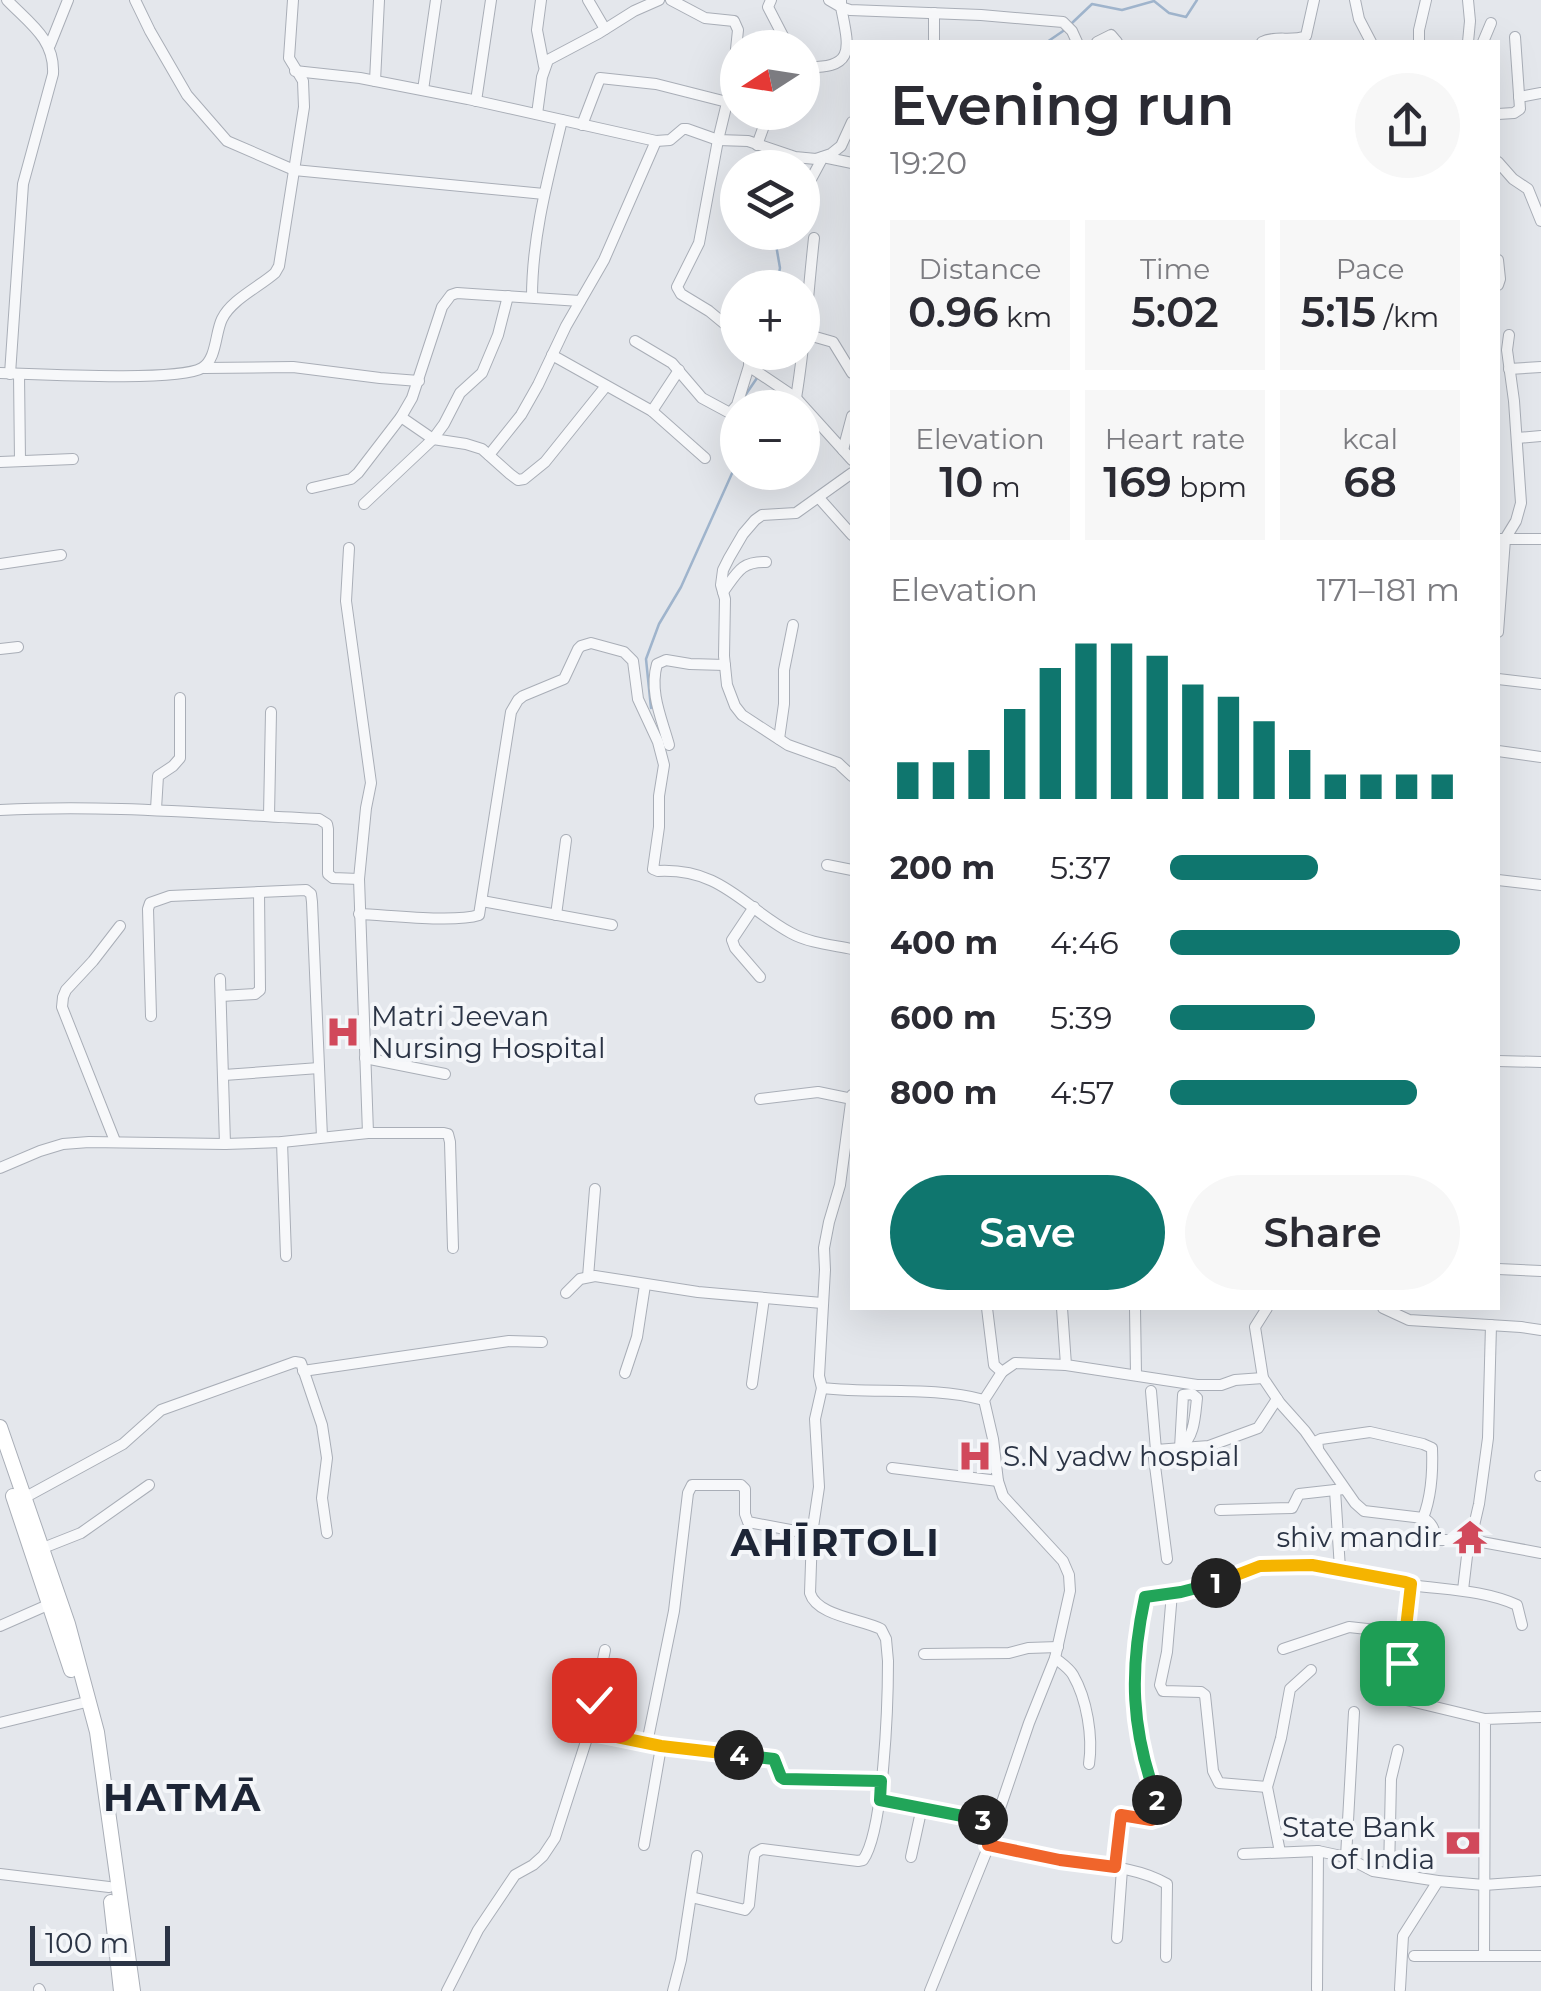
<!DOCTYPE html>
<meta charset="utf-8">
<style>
body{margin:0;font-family:Montserrat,sans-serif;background:#f7f7f7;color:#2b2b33;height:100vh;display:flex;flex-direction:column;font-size:38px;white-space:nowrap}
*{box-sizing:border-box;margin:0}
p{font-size:32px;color:#7c7c81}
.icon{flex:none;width:55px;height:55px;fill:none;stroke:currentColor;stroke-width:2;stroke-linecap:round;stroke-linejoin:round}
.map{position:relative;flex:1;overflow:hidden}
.sheet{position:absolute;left:850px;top:40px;width:650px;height:1270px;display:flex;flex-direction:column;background:#fff;border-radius:0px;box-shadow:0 10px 40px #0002}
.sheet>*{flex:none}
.needle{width:65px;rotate:258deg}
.buttons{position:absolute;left:720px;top:30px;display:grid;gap:20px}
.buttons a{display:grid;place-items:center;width:100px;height:100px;border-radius:50%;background:#fff;box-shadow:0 10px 40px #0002;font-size:50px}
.scale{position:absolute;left:30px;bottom:25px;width:140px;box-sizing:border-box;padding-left:10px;border:5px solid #2b3445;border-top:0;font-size:28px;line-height:35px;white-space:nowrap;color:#2b3445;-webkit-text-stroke:8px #f4f6f9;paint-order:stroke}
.pin{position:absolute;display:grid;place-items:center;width:85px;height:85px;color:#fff;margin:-42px;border-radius:20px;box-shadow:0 5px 15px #0006}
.km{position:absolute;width:50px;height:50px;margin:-25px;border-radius:50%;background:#222;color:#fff;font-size:28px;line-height:50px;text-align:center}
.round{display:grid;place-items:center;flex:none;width:105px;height:105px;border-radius:52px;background:#f7f7f7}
.overview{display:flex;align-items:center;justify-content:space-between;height:170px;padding:0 40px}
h1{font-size:55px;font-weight:600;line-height:75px}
.figures{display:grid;grid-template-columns:repeat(3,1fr);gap:15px;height:170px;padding:10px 40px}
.figures div{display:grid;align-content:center;border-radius:0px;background:#f7f7f7;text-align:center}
.figures b{font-size:42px;font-weight:600}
.figures small{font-size:28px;font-weight:400}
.figures p{font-size:28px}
.chart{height:280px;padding:20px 40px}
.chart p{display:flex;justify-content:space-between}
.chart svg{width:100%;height:180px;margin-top:10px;stroke:#0f766e;stroke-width:6}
.cta{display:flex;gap:20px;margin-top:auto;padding:20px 40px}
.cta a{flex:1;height:115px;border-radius:60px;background:#0f766e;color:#fff;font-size:40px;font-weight:600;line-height:115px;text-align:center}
.cta a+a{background:#f7f7f7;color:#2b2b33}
ul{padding:0 40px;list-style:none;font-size:32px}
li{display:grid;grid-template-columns:160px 120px 1fr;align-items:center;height:75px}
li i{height:25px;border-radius:12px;background:#0f766e}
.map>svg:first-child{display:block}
.built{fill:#d2d6de}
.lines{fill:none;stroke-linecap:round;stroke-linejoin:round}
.stream{stroke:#9fb4cc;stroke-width:2.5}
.minor-casing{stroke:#a9aeb7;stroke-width:12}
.secondary-casing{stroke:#a9aeb7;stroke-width:16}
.minor{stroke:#f7f8fa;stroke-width:10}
.secondary{stroke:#fff;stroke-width:14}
.split-1-casing{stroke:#fff;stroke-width:20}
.split-2-casing{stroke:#fff;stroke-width:20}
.split-3-casing{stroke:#fff;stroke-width:20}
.split-4-casing{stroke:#fff;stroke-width:20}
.split-5-casing{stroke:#fff;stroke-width:20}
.split-1{stroke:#f5b400;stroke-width:12}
.split-2{stroke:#22a559;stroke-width:12}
.split-3{stroke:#f0652b;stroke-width:12}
.split-4{stroke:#22a559;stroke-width:12}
.split-5{stroke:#f5b400;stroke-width:12}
.labels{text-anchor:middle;stroke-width:8;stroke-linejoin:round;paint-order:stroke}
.poi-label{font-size:28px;fill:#2b3445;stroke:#f4f6f9;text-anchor:start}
.district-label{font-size:38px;font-weight:bold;letter-spacing:2.5px;fill:#1d2536;stroke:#f4f6f9}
</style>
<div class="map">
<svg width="1541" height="1991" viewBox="0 0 1541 1991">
<rect width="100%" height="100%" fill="#e4e7ec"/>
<!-- built -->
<path class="built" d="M962,1447l27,5v15l-28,-7z"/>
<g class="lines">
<!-- stream -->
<g class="stream">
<path d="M1072,23l20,-19 30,6 32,-9 15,12 17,4 11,-17"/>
<path d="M1047,42l19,-13"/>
<path d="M776,288l4,-20 -5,-29 2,-7"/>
<path d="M761,371l3,-19"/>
<path d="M745,408l-1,-11 13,-19"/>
<path d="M651,708l-5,-49 13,-35 22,-37 57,-127"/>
</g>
<!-- minor casing -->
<g class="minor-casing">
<g id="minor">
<path d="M7,0c22,23 48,39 46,74l-30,110 -13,190"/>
<path d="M135,0l15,31 37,64 40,46 67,29 250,24"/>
<path d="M541,0l-4,30 7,36"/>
<path d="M588,0l17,29"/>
<path d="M671,0l34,18 29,3 4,9 -5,48 -15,62 -19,103 -22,44 4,7 28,17 29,24"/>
<path d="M771,0l-3,7 15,29 1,12"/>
<path d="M841,0v7l9,3 131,5 82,7 9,9 5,11"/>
<path d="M1355,0l4,19 12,23"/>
<path d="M934,42v-29"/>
<path d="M1097,42l14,-7 6,7"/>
<path d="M1262,42c14,-7 30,0 44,-6l8,-36"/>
<path d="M1419,42v-12l7,-30"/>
<path d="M1468,42l2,-21 -2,-21"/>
<path d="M1483,42l8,-19"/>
<path d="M50,45l18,-45"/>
<path d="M802,67c55,3 47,-19 39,-60l-12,-7"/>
<path d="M295,71l65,7 108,21 188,42 14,-1 13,-11h4l31,11 30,1 47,16 21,2 15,-5 10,-8 11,-24"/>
<path d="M375,81l4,-81"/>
<path d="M423,90l13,-90"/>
<path d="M1519,97l22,-4"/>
<path d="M476,101l15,-101"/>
<path d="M537,114l5,-37 6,-17 51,-27 35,-22 25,-11"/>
<path d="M1498,114l16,-1 6,-4 -5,-72"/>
<path d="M582,125l18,-47 56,6 71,18"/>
<path d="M757,145l12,-33"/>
<path d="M1498,162l15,17 15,10 13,32"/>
<path d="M802,196l21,-39 29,6"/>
<path d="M1498,260l2,19 -2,6"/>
<path d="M532,297c0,-60 16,-119 30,-177"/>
<path d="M805,334l28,8 19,31"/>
<path d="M635,341l37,22 30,35 26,14h3l6,-7 12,-39"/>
<path d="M752,352l-3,11 1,4 46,31 56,62"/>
<path d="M552,355l100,56 53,47"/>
<path d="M204,368l89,-1 87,11 39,3"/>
<path d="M1509,369l32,-2"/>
<path d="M0,373c36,1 178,9 202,-5 15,-9 13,-35 20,-49 9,-19 37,-32 53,-46l4,-7 25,-159 -1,-26 -14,-23 4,-58"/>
<path d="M19,374l1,87"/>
<path d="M796,398c9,-53 12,-106 18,-160"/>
<path d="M652,411l27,-41"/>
<path d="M401,417l32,22 33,5 16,5 28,25 8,6 6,-1 21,-17 61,-76"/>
<path d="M1517,438l24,-2"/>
<path d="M843,450l9,-34"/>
<path d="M489,455l32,-40 17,-30 28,-59 38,-66 52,-119"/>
<path d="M0,462l73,-3"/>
<path d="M852,473l-56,40 -34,2 -7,5 -12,14 -14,24 -6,12 -2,15 4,14 -1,57 3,29 8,21 7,9 46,30 50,18 14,13"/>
<path d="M312,488l39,-9 7,-6 43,-56 11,-19 30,-91 9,-12 6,-2 123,8"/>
<path d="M819,498l33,37"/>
<path d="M364,504l69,-65 11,-15 16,-31 22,-20 16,-38 10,-39"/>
<path d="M1498,539h43"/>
<path d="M349,548l-3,53 25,182 -5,25 -7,71 9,254"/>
<path d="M0,564l61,-9"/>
<path d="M723,592c14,-19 18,-31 43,-30"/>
<path d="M1498,632l7,-93 11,-18 5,-18 -7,-102 -7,-51 2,-15"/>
<path d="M0,649l18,-2"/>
<path d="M1498,679l43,5"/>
<path d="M779,739l5,-35v-34l9,-45"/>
<path d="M669,745c-7,-26 -20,-53 -12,-81l9,-4 24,4 35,1"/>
<path d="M1498,751l43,6"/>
<path d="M156,809l2,-33 15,-10 7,-8v-60"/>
<path d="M0,810c107,-6 212,4 319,9l8,5 1,5v45l5,4 26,1"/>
<path d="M269,816l2,-104"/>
<path d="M827,865l25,5"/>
<path d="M1498,880l43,5"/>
<path d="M482,901l130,24"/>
<path d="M754,907l-22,33 3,8 25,29"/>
<path d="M359,914c29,1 95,9 120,1l32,-203 7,-12 5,-4 41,-17 14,-30 3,-3 10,-3 33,9 9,9 5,38 20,43 6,23 -5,31v31l-6,42 5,2c63,-3 84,35 133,62 18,10 42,12 61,16"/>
<path d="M556,915l10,-75"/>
<path d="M220,979l5,165"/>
<path d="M221,996l34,-2 5,-4 -1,-98"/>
<path d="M151,1016l-3,-107 2,-6 20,-7 136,-6 5,4 1,8 10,235"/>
<path d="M365,1058l80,16"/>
<path d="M1498,1061l43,1"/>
<path d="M224,1075l95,-7"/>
<path d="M852,1095l-12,90 -11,37 -5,26 1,22 -6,106 3,12c53,6 110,-2 162,12"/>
<path d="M760,1099l58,-7 34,7"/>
<path d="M115,1141l-53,-134 1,-10 3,-7 27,-29 27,-35"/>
<path d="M282,1142l4,114"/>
<path d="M0,1168l40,-17 23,-7 26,-2 136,2 57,-2 86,-9h76l4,1 2,8 3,106"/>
<path d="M1498,1269l43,2"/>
<path d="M588,1277l7,-88"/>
<path d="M566,1293l14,-14 15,-3 103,16 124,11"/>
<path d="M987,1308l7,57 8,7 13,-9 51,2"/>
<path d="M1062,1308l4,57 131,20h24l14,-5 28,-2"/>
<path d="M1135,1308l1,67"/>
<path d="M1267,1308l-12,19 8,51 17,25 25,28 50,72 9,8 59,7c10,5 11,12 14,22h34l70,13"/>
<path d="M1383,1308l26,12 112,7 20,3"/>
<path d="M303,1371l206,-30 33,1"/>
<path d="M625,1373l12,-36 8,-52"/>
<path d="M752,1384l12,-86"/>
<path d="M1151,1391l5,59 53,-4 49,-18 19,-29"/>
<path d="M1192,1394l5,4c-2,17 -2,39 -17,50l3,-53z"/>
<path d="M1318,1448l-1,-7 4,-2 49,-7 53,12 9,4c1,24 0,47 -9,70"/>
<path d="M1156,1450l-2,8 13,101"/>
<path d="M892,1468l106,13"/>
<path d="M1540,1476h1"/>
<path d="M1335,1490l5,79"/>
<path d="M24,1498l99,-54 38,-34 134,-48 6,1 21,62 5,33 -5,40 5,35"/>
<path d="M1220,1510l72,-2 7,-14 45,-5"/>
<path d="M38,1550l43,-17 68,-48"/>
<path d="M1463,1590l4,-34 12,-52 9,-66 3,-113"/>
<path d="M1172,1593l-5,59 -7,33 3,6 38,1 4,3 8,76 6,12 48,4"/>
<path d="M0,1626l50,-22"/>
<path d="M1283,1649l66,-22 18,2 39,-1"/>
<path d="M924,1654l85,-1 19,-5 30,-1"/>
<path d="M1055,1658c6,5 14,10 18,17 14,24 20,62 16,89"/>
<path d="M1485,1719l-83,-20 -4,-6 13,-108c36,5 73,5 106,20l5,20"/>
<path d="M0,1723l82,-20"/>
<path d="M589,1732l-16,-5 -2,-4 6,-25 4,-1 12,3 2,-2 10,-48"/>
<path d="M647,1743l27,-132 14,-118 4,-8h49l4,4v25l3,8 64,12"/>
<path d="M880,1799l118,24"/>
<path d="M644,1845l17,-98"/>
<path d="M988,1845c23,5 47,11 70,15 36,6 77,5 109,24l-1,73"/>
<path d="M1280,1852l-13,-65 14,-49 9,-49 21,-19"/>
<path d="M1243,1854l75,-3 28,6 27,14 65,10 46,4 57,-4"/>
<path d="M911,1857l11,-50"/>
<path d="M1346,1857l8,-145"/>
<path d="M1115,1867l6,-52 30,5 12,-4c-15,-40 -31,-90 -30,-132 0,-30 6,-59 12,-87l57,-10 58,-21 52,-1 90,16 9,4"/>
<path d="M1389,1873l2,-94 7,-29"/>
<path d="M0,1874l109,13"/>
<path d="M691,1897l54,13 4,-5 5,-48 1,-4 7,-4 96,12 5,-1c21,-29 25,-158 25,-199l-2,-22 -5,-10c-20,-10 -64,-13 -71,-36l2,-59 7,-47 -4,-68 7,-31"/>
<path d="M1117,1938l5,-69"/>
<path d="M1414,1956h127"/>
<path d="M1484,1956l1,-237 56,-2"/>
<path d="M39,1989l1,2"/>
<path d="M1317,1989l1,-138"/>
<path d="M1400,1989l3,-53 35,-55"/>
<path d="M447,1991l31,-61 37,-55 18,-10 10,-9 12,-18 34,-106 6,-1 66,16 114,12 6,18 4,2 96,2"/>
<path d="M673,1991l8,-31 16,-104"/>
<path d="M930,1991l68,-168 -2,-3 33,-97 26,-65 15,-67 -1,-16 -6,-14 -60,-65 -5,-15 -5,-42 -9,-39 18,-28"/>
</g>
</g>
<!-- secondary casing -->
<g class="secondary-casing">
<g id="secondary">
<path d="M0,1427l68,197 29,108 36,259"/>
<path d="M13,1496l58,174"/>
<path d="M111,1902l10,89"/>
</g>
</g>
<!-- minor -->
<use href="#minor" class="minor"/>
<!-- secondary -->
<use href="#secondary" class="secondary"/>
</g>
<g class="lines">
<!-- split-1 casing -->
<g class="split-1-casing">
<path id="split-1" d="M1216,1583l44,-17 52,-1 93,17 6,2 -9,79"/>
</g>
<!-- split-2 casing -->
<g class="split-2-casing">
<path id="split-2" d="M1157,1800c-26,-71 -28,-129 -12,-203l36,-5 35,-9"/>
</g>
<!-- split-3 casing -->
<g class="split-3-casing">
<path id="split-3" d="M983,1820l15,2 -10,23 72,15 55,7 6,-52 30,5 12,-4 -6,-16"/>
</g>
<!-- split-4 casing -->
<g class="split-4-casing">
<path id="split-4" d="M739,1755l35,4 7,18 3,2 97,2 -1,19 103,20"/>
</g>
<!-- split-5 casing -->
<g class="split-5-casing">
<path id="split-5" d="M594,1700l-13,-4 -4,2 -7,25 3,5 88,18 78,9"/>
</g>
<!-- split-1 -->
<use href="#split-1" class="split-1"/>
<!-- split-2 -->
<use href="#split-2" class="split-2"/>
<!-- split-3 -->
<use href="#split-3" class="split-3"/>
<!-- split-4 -->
<use href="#split-4" class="split-4"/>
<!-- split-5 -->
<use href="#split-5" class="split-5"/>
</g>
<!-- icons -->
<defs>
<g id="hospital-bare" transform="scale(2.7)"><path d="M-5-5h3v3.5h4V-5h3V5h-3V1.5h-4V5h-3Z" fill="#d1495b" stroke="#f4f6f9" stroke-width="2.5" paint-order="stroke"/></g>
<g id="temple-bare" transform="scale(2.7)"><path d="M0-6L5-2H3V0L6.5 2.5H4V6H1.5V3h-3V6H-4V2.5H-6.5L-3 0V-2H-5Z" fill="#d1495b" stroke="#f4f6f9" stroke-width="2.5" paint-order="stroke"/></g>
<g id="bank-bare" transform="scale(2.7)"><path d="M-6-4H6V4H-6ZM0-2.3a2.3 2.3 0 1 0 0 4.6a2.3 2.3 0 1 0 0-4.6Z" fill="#d1495b" stroke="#f4f6f9" stroke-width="2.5" paint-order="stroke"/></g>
</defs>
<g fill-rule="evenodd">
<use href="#hospital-bare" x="343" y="1032"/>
<use href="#hospital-bare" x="975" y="1456"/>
<use href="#temple-bare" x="1470" y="1537"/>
<use href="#bank-bare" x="1463" y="1843"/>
</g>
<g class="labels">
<!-- poi labels -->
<g class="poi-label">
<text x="371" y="1026">Matri Jeevan<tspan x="371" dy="32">Nursing Hospital</tspan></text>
<text x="1003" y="1466">S.N yadw hospial</text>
<text x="1442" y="1547" text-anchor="end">shiv mandir</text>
<text x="1435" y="1837" text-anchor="end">State Bank<tspan x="1435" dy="32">of India</tspan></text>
</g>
<!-- district labels -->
<g class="district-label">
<text x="836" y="1556">AHĪRTOLI</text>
<text x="183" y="1811">HATMĀ</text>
</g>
</g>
</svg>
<div class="buttons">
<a><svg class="needle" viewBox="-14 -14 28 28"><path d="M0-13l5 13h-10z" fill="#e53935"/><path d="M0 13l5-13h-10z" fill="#7c7c81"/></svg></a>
<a><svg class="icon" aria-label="layers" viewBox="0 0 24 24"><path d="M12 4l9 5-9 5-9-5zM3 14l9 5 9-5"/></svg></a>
<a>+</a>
<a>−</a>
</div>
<div class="scale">100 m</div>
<div class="pin" style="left:1402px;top:1663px;background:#1e9e55"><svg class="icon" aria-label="arrive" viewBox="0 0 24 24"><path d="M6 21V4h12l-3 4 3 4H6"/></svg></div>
<div class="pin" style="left:594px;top:1700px;background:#d93025"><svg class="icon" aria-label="check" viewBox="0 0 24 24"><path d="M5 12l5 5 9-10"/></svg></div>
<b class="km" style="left:1216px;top:1583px">1</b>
<b class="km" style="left:1157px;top:1800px">2</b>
<b class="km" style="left:983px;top:1820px">3</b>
<b class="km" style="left:739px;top:1755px">4</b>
<section class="sheet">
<div class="overview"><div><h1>Evening run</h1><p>19:20</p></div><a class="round"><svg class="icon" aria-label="share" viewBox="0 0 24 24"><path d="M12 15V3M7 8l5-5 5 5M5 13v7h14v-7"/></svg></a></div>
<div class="figures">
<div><p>Distance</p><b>0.96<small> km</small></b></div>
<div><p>Time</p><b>5:02</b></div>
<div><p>Pace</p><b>5:15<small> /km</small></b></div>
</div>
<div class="figures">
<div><p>Elevation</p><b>10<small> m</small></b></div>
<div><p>Heart rate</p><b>169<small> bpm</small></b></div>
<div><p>kcal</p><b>68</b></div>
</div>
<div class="chart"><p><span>Elevation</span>171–181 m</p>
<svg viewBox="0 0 160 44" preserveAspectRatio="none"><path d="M5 44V35M15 44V35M25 44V32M35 44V22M45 44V12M55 44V6M65 44V6M75 44V9M85 44V16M95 44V19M105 44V25M115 44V32M125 44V38M135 44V38M145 44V38M155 44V38"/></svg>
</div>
<ul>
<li><b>200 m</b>5:37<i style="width:51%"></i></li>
<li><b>400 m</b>4:46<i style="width:100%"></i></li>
<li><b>600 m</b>5:39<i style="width:50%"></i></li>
<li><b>800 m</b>4:57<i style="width:85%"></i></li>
</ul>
<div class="cta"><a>Save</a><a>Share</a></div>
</section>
</div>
